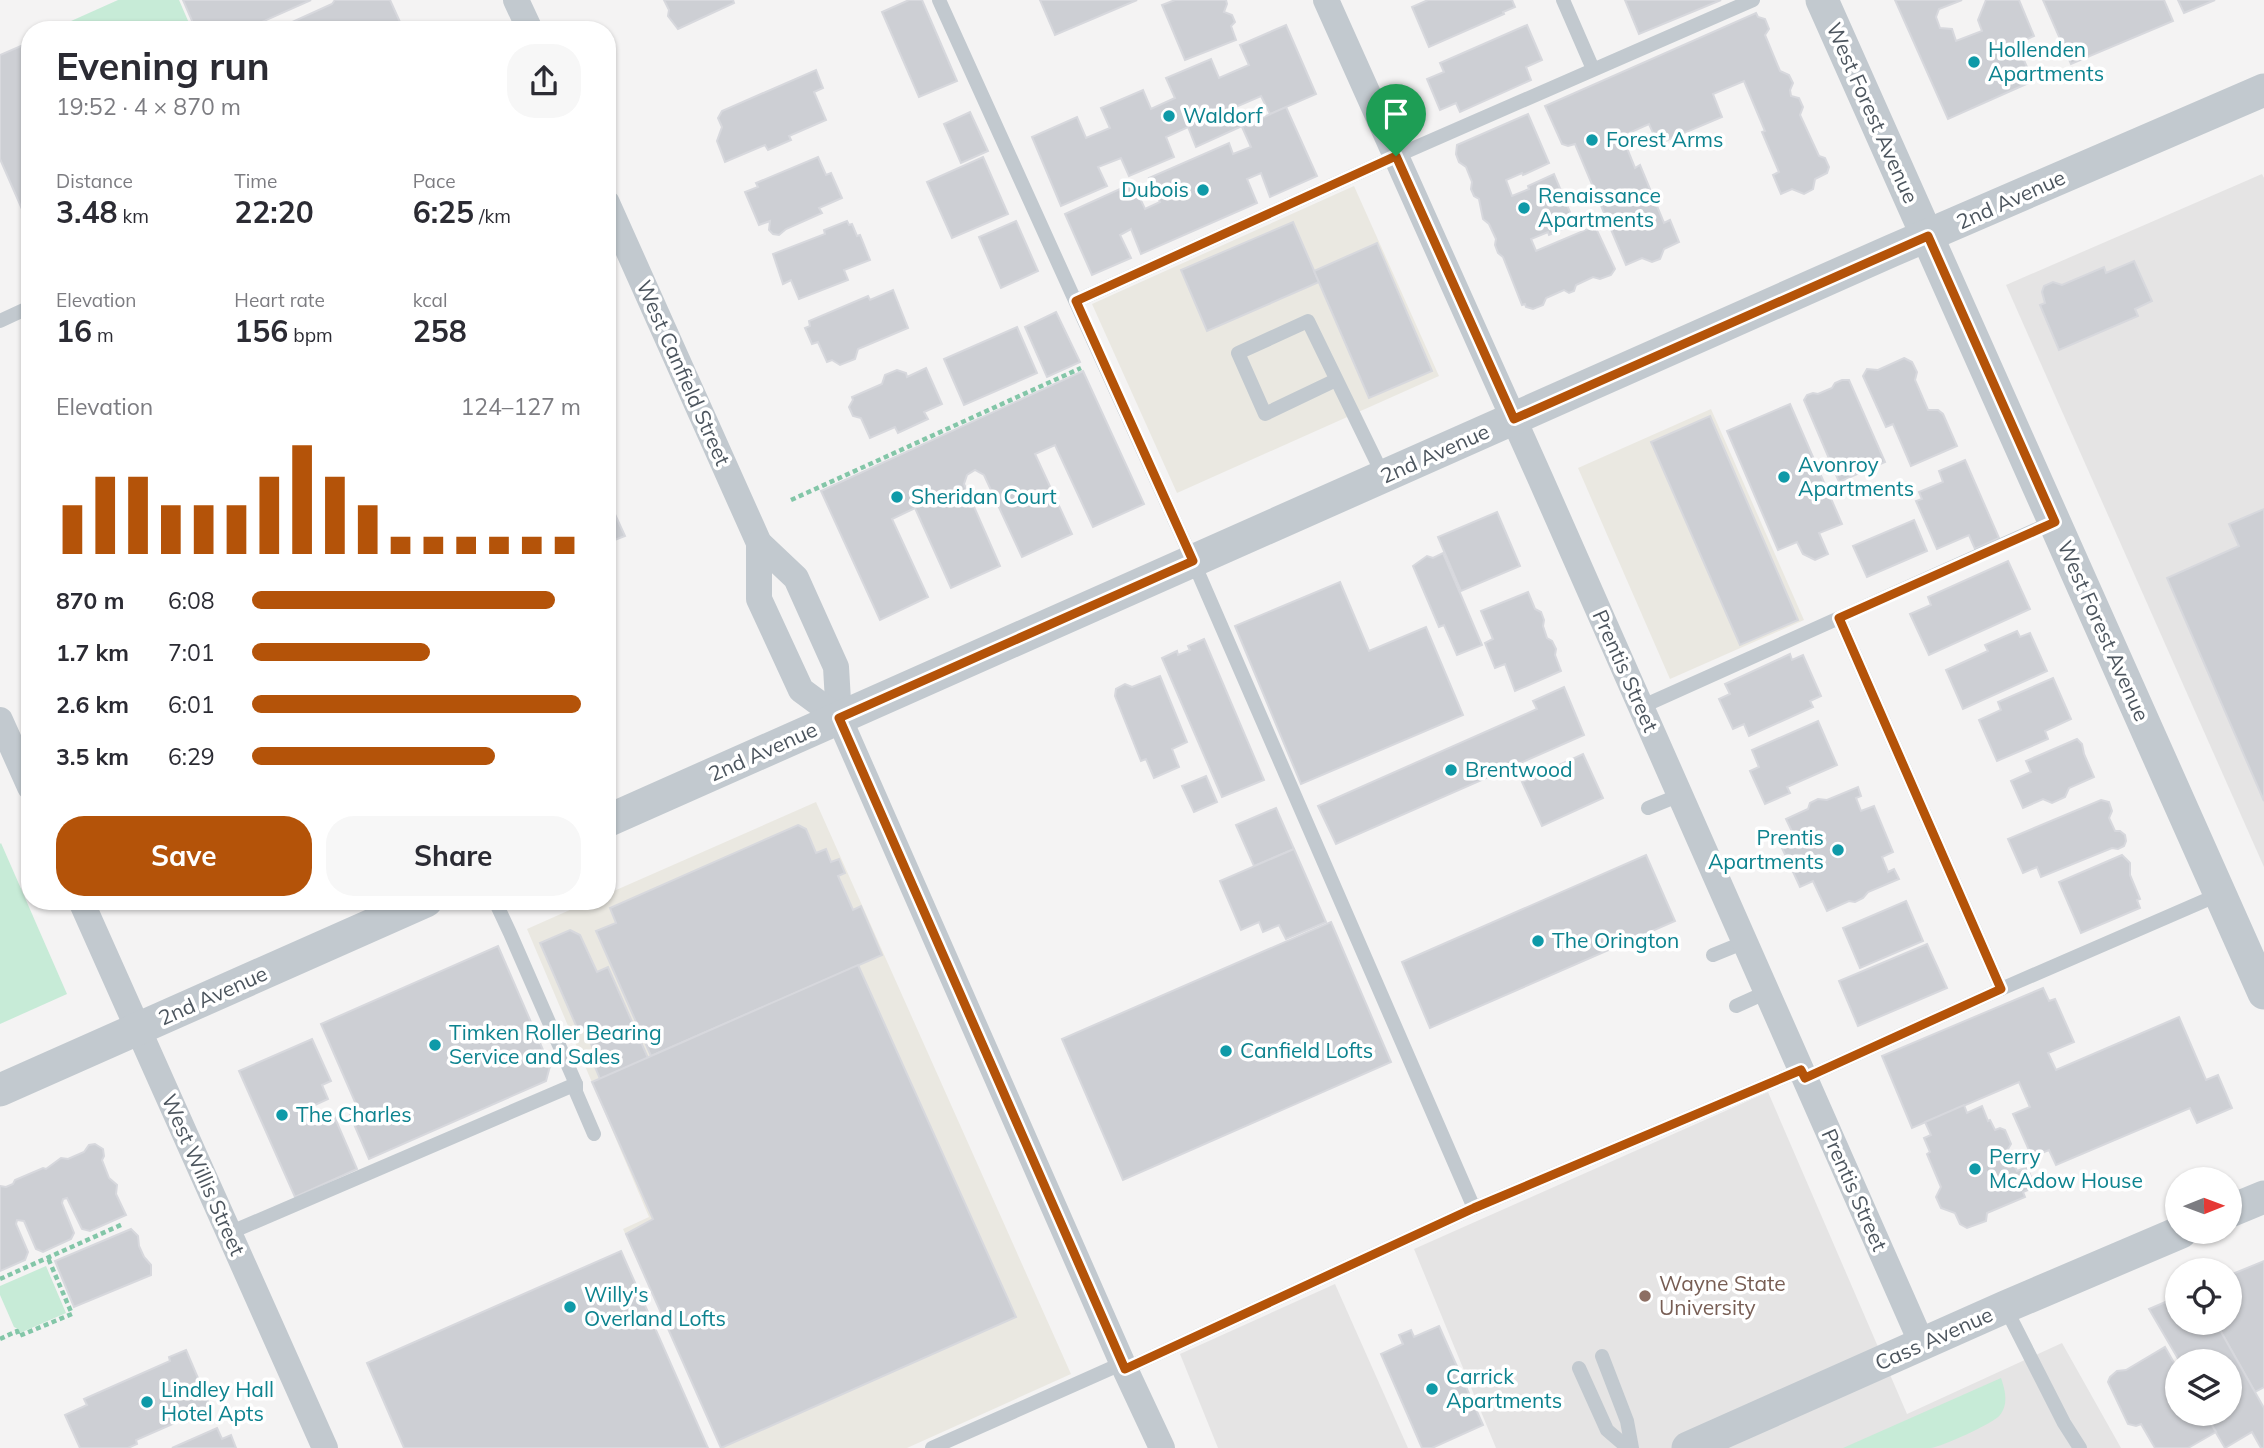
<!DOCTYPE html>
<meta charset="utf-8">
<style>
body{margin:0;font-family:Mulish,sans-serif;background:#f7f7f7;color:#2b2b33;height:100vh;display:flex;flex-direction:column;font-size:26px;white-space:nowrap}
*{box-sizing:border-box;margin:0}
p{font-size:23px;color:#7c7c81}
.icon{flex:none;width:38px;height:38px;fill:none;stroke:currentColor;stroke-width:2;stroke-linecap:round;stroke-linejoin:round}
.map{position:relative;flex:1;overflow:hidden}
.panel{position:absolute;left:21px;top:21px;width:595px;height:889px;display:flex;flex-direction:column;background:#fff;border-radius:28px;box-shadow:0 2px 5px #0004}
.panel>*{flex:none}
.needle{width:46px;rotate:89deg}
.buttons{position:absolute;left:2165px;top:1167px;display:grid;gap:14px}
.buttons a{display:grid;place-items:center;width:77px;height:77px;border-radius:50%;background:#fff;box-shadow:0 2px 5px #0004;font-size:35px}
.pin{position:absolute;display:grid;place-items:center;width:60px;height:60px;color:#fff;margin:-72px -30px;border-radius:50% 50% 50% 0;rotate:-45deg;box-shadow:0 0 7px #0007}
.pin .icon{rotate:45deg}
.round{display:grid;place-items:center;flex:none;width:74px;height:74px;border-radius:28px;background:#f7f7f7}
.head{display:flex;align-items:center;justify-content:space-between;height:119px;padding:0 35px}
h1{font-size:38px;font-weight:700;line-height:52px}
.stats{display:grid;grid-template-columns:repeat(3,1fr);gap:10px;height:119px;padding:7px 35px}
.stats div{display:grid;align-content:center}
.stats b{font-size:30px;font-weight:700}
.stats small{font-size:19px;font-weight:400}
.stats p{font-size:19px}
.chart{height:196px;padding:14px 35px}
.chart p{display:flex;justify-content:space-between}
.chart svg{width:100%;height:126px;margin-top:7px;stroke:#b45309;stroke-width:6}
.cta{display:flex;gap:14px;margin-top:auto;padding:14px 35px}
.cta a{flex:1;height:80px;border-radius:28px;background:#b45309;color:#fff;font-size:28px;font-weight:700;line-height:80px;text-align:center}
.cta a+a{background:#f7f7f7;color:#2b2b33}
ul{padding:0 35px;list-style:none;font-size:23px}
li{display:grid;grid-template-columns:112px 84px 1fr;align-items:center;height:52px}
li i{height:18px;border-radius:9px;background:#b45309}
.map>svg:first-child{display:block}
.commercial{fill:#eae8e1}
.education{fill:#e5e4e4}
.green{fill:#c7ebd7}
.building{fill:#cdcfd4;stroke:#d7d8dd;stroke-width:2}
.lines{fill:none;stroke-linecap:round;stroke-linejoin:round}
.path{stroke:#83c6a8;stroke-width:4.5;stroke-dasharray:5 3.5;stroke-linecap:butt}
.service{stroke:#c2c9cf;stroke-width:14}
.minor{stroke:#c2c9cf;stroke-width:26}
.tertiary{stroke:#c2c9cf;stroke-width:33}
.route-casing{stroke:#fff;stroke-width:14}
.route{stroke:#b45309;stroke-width:9}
.culture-dot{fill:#0f9aa8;stroke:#fff;stroke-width:2.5}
.education-dot{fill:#8d6e63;stroke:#fff;stroke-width:2.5}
.labels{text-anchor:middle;stroke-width:7;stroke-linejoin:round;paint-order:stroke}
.culture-label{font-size:21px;fill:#0d838f;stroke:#fff;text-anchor:start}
.street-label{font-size:21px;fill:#4c555e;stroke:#fff}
.education-label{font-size:21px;fill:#785e54;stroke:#fff;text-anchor:start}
</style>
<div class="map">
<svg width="2264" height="1448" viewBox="0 0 2264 1448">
<rect width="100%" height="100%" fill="#f4f3f3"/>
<!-- commercial -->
<g class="commercial">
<path d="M1354,186l85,190 -262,117 -85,-189z"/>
<path d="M1711,409l93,211 -134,59 -92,-211z"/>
<path d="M816,802l255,572 -164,74h-185l-99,-219 26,-12 -122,-288 63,-28h17v-7z"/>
</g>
<!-- education -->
<g class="education">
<path d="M2262,174l2,4v689l-258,-582z"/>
<path d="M1768,1092l139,322 155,-71 59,105h-625l-82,-199z"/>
<path d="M1335,1284l73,164h-190l-38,-94z"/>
</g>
<!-- green -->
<g class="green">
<path d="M118,0h61l13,30h-141z"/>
<path d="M1,843l66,151 -67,30v-180z"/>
<path d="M46,1266l20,47 -46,20 -2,-4 -4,-2 -14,-32v-9z"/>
<path d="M2001,1378c4,12 8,26 -1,37 -6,8 -59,32 -69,33 -28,0 -59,0 -88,0z"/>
</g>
<!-- building -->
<g class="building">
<path d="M183,0h128l-67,30h-48z"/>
<path d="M335,0h55l10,22 -5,2 2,6h-104l-3,-7 42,-19z"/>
<path d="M664,0h69l1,3 -56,26 -10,-13 1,-6z"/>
<path d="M909,0h13l35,81 -38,16 -37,-85z"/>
<path d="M1040,0h97l-82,35z"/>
<path d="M1175,0h51l1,4 -3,8 8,3 3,7 -4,4 5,14 -51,20 -23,-55z"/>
<path d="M1428,0h84l3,7 -12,5 1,2 -75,33 -17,-40z"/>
<path d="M1625,0h96l-82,34z"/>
<path d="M1895,0h67l-23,9 -3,8 4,11 12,1 4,12 26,-10 -4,-11 8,-20h33l15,36 -17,8 16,37 -85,38z"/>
<path d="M2043,0h121l9,21 -102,43z"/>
<path d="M2178,0h37l-31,13z"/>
<path d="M1756,13l2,4 7,2 4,10 -4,6 15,36 9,4 4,8 -3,7 1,6 8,2 4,9 -3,8 19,41 6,2 4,9 -2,6 -12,6 -2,10 -9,5 -12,-5 -11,5 -8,-19 6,-3 -17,-40 3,-1 -21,-50 -31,13 9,23 -64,27 -9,-20 -27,12 13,32 5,-3 24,58 6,-3 9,22 -15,7 -4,10 -8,3 -10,-4 -16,7 -51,-121 -7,2 -6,-2 -17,-38z"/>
<path d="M1286,25l30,69 -46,20 -9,-18 -30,13 9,18 -44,20 -8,-20 -22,10 8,20 -45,19 -8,-18 -23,9 9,19 -46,20 -29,-69 45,-20 9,21 24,-10 -9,-20 42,-18 8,19 24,-11 -9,-20 45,-19 8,19 30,-13 -9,-20z"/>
<path d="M1527,25l15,35 -16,7 5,13 -71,32 -4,-9 -16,7 -13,-31 17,-7 -4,-9z"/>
<path d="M30,42v172l-5,2 -25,-57v-104z"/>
<path d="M816,70l7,18 -9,4 12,28 -37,16 2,4 -23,10 -3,-5 -40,17 -8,-21 5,-14 -4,-9 4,-7z"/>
<path d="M1286,107l31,69 -47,21 -9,-24 -14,6 10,24 -116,51 -10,-25 -11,6 11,23 -39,17 -27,-61 68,-31 12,26 15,-7 -11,-24 80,-35 4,11 18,-7 -9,-20z"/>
<path d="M970,112l18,39 -27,12 -17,-39z"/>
<path d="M1528,114l21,49 -26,12 -1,-2 -16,7 6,16 17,-7 -1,-3 26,-12 21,50 -26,11 -1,-3 -17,7 5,12 59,-25 20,43 -4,6 -11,4 -7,-2 -17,8 -2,6 -5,2 -5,-3 -18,8 -3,7 -10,4 -7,-2 -1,-3 -3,1 -19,-48 -5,-4 -3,-8 1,-6 -7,-15 -6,-5 -4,-20 -5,-3 -3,-7 1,-7 -6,-15 -7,-5 -3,-8 1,-9z"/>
<path d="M818,157l8,18 5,-2 11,25 -23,10 3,5 -36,16 -7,6 -6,-1 -4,-4 1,-9 -11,4 -14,-33 13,-5 -2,-4z"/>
<path d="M983,157l25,57 -56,24 -25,-56z"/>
<path d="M847,221l2,4 3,-1 5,12 3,-1 10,25 -26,10 4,10 -49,19 -8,-19 -8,4 -10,-30 52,-20 -1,-4z"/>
<path d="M1016,221l22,50 -37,17 -22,-51z"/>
<path d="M1293,222l26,60 -112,49 -26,-61z"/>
<path d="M1377,243l55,128 -63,27 -55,-127z"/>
<path d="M2134,261l18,40 -17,8 3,7 -79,34 -19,-45 5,-2 -3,-11 2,-6 9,-4 9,3 42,-18 2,6z"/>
<path d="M893,290l15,38 -50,21 -3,10 -15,6 -8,-5 -5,2 -9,-20 -6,2 -7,-16 5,-2 -1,-5 59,-25 2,4z"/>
<path d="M1056,312l24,50 -33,15 -22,-50z"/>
<path d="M1017,327l20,46 -73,32 -20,-46z"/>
<path d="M1904,358l8,4 5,10 -2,8 13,30h10l5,4 14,32 -46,20 -18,-42 -7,3 -23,-51 4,-7 11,1z"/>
<path d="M926,368l16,36 -18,8 4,7 -30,14 -3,-6 -25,11 -9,-20 -8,-2 -4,-9 4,-7 -1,-3 30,-13 3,-9 12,-5 9,3 1,4z"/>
<path d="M1083,371l61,133 -51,23 -38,-82 -20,9 37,80 -50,23 -38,-82 -9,-5 -8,5 -3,9 36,82 -49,22 -36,-80 -23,11 36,78 -48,23 -59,-129z"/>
<path d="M1842,380h7l36,82 -46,20 -35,-82 3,-5 6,-2 5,1 14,-6 3,-5z"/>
<path d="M1790,404l52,120 -23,9 9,21 -13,6 -12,-6 -6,-12 -19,8 -51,-119z"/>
<path d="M1710,416l88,204 -58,25 -89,-203z"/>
<path d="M1965,460l34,78 -24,11 -6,-14 -32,14 -21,-48 6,-2 -3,-7 24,-10 -4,-11z"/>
<path d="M608,499l17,37 -18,7v-43z"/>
<path d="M2264,509v292l-97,-223 72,-32 -10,-22z"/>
<path d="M1497,512l23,54 -59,25 -23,-54z"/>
<path d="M1914,520l13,31 -60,26 -14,-31z"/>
<path d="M1443,553l39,92 -25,10 -13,-30 -5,2 -26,-61 14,-10 6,2z"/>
<path d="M2008,561l22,48 -101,46 -19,-41 21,-9 -3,-8z"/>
<path d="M1340,582l29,69 57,-24 37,88 -162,69 -66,-158z"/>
<path d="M1528,592l7,17 6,3 3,8 -1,6 4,12 5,3 4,8 -1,6 6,16 -46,20 -10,-27 -10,4 -10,-25 8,-4 -12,-28z"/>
<path d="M2017,631l3,6 10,-4 17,38 -84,38 -17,-39 42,-19 -3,-6z"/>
<path d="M1204,639l60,141 -42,17 -60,-139 15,-7 1,4 12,-5 -2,-4z"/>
<path d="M1790,654l2,6 11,-5 18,41 -11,5 3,6 -64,29 -5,-12 -11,5 -14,-30 11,-5 -5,-10z"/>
<path d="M1160,676l27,66 -15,7 7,18 -25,11 -8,-19 -5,2 -26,-65 1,-7 9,-5 7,3z"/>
<path d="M2053,678l18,41 -26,12 3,8 -51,22 -18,-41 22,-10 -3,-8z"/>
<path d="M1564,687l20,48 -248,109 -18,-38 219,-97 -4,-8z"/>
<path d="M1818,721l19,44 -50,22 3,6 -25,11 -15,-33 9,-4 -7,-17z"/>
<path d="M2077,739l5,5 2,10 10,23 -25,11 -4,9 -13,6 -9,-4 -20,9 -12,-27 20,-9 -5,-11z"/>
<path d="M1583,754l20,44 -61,28 -20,-44z"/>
<path d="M1206,776l11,26 -23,10 -12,-26z"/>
<path d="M1858,787l3,9 -5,2 5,13 13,-5 19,46 -11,5 6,15 6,-3 5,10 -31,13 -5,6 -8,4 -6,-1 -22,10 -14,-30 -13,6 -18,-39 15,-6 -11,-23 22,-10 2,-6 8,-4 9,1z"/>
<path d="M2101,800l8,2 3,9 -3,7 6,13h5l5,4 1,6 -2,5 -6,3 -6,-1 -71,29 -4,-10 -14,6 -15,-34z"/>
<path d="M1276,808l18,41 -40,17 -18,-41z"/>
<path d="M798,825l8,4 10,24 10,-4 5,13 8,-3 6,14 -7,3 15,34 8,-4 21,49 -231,101 -55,-125 20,-8 -6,-15z"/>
<path d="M1294,849l32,73 -40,17 -7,-14 -16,7 -4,-10 -18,8 -21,-49z"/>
<path d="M1646,855l29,66 -245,107 -28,-66z"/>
<path d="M2122,855l8,8v12l10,24 -3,1 3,8 -59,25 -22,-51z"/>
<path d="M1906,901l17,40 -63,27 -17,-40z"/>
<path d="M1331,922l60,140 -268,118 -61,-141z"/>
<path d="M570,930l10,5 17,37 11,-5 40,91 -48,21 -7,-17 5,-2 -14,-33 -6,3 -38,-87z"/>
<path d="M1927,944l20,44 -89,38 -19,-45z"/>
<path d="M498,946l52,120 -4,15 -177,78 -19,-44 9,-4 -38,-87z"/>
<path d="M858,965l158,352 -295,131 -95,-214 27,-15 -61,-137z"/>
<path d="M2043,988l6,13 6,-2 19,43 -26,11 8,17 123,-53 27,63 12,-5 14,33 -35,15 -7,-15 -134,57 -7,-15 -17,7 -19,-43 17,-7 -11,-25 -107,46 -30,-72z"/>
<path d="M312,1039l19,42 -9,4 6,14 -24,11 4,9 5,1 19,-9 25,58 -62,28 -56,-126z"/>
<path d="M1964,1105l3,8 15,-7 6,15 2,-1 5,10 5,-2 5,2 6,14 -3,5 9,22 10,-4 8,20 -12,5 2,5 -38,16 -1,8 -19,7 -7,-4 -5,-11 -14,-5 -5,-11 5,-10 -14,-33 3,-2 -6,-14 7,-3 -6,-13z"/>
<path d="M95,1144l8,5 1,7 -2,4 7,18 8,7 -1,9 10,21 -36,16 -8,-2 -15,-31 -4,1 -1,4 12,30 -3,6 -28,13 -7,-3 -12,-28 -7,-1 -1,4 12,28 -3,8 -25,11v-85l6,1 7,-3 2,-4 28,-12 3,1 15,-11 7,1 16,-7 5,-7z"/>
<path d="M131,1229l7,7 1,10 5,11 7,8v10l-77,32 -19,-46z"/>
<path d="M621,1251l87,197h-304l-37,-85z"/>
<path d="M2264,1261v126l-9,5 -39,-69h14v-48z"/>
<path d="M2177,1297v26h39l48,85v40h-3l-9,-16 -27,16 -20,-34h25v-52h-50l-31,-53z"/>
<path d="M1439,1326l44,99 -51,23h-10l-41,-94 22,-10 -4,-9 12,-5 3,7z"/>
<path d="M2165,1347l12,21v46h28l11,18 -28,16h-33l-14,-24 -5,2 -8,-2 -20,-42 2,-5 7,-6 9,-1z"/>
<path d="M186,1350l26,61 -25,11 -1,-4 -50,22 1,4 -9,4h-48l-15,-33 22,-10 -3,-6 86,-38 -1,-4z"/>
<path d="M217,1428l5,11 9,-4 5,13h-64z"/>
</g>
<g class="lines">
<!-- path -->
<g class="path">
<path d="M791,500l290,-132"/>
<path d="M0,1279l123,-55"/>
<path d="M0,1339l17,-8 2,5 53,-22 -24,-56"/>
</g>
<!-- service -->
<g class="service">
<path d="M939,0l254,561 281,647"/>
<path d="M1563,0l30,69"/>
<path d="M1076,301l320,-145 357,-156"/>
<path d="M0,321l30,-14"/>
<path d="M1336,380l-71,34 -27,-61 70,-32 76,156"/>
<path d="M1839,618l162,371"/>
<path d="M1641,707l414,-186"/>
<path d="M1648,808l32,-13"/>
<path d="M495,901l15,32 66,151v8l18,42"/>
<path d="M1713,955l32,-13"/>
<path d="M1736,1006l31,-14"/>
<path d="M1805,1078l196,-89 219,-95"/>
<path d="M229,1233l347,-149"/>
<path d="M2005,1307l59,116 16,25"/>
<path d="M1602,1356l25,65 5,27"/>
<path d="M1579,1368l28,62 21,18"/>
<path d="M1125,1369l349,-161 327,-138"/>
<path d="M932,1448l191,-85"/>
</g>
<!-- minor -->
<g class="minor">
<path d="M516,0l14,30"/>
<path d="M1326,0l215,480 381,864"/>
<path d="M607,203l152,340 37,35 40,89 3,51 286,651 37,79"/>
<path d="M759,543v56l42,91 38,28"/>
<path d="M0,720l30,67"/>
<path d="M81,901l244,547"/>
</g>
<!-- tertiary -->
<g class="tertiary">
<path d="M1822,0l442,993"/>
<path d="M607,821l1284,-570 373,-161"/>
<path d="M0,1090l426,-189"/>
<path d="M2230,1211l34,-14"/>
<path d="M1688,1448l317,-141 176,-75"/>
</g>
</g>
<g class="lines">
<!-- route casing -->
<g class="route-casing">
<path id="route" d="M1396,156l118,263 414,-183 127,286 -216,96 162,371 -196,89 -4,-8 -327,138 -349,161 -286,-651 354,-157 -117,-260z"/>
</g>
<!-- route -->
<use href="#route" class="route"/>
</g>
<!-- markers -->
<g class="culture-dot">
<circle cx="1974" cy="62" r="7"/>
<circle cx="1169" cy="116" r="7"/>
<circle cx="1592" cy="140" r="7"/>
<circle cx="1203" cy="190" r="7"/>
<circle cx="1524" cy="208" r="7"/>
<circle cx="1784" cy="477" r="7"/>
<circle cx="897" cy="497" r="7"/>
<circle cx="1451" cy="770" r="7"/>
<circle cx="1838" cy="850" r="7"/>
<circle cx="1538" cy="941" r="7"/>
<circle cx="435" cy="1045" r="7"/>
<circle cx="1226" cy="1051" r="7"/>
<circle cx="282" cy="1115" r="7"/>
<circle cx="1975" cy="1169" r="7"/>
<circle cx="570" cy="1307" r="7"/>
<circle cx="1432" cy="1389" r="7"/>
<circle cx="147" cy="1402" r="7"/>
</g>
<circle class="education-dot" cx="1645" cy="1296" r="7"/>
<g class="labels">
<!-- culture labels -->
<g class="culture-label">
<text x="1988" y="57">Hollenden<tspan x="1988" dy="24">Apartments</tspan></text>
<text x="1183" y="123">Waldorf</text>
<text x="1606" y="147">Forest Arms</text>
<text x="1189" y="197" text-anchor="end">Dubois</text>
<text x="1538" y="203">Renaissance<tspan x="1538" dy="24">Apartments</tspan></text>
<text x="1798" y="472">Avonroy<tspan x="1798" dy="24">Apartments</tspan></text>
<text x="911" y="504">Sheridan Court</text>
<text x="1465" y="777">Brentwood</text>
<text x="1824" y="845" text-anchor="end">Prentis<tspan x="1824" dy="24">Apartments</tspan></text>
<text x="1552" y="948">The Orington</text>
<text x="449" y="1040">Timken Roller Bearing<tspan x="449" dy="24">Service and Sales</tspan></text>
<text x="1240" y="1058">Canfield Lofts</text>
<text x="296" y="1122">The Charles</text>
<text x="1989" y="1164">Perry<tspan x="1989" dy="24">McAdow House</tspan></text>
<text x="584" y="1302">Willy's<tspan x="584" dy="24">Overland Lofts</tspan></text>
<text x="1446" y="1384">Carrick<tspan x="1446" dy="24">Apartments</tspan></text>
<text x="161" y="1397">Lindley Hall<tspan x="161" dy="24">Hotel Apts</tspan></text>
</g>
<!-- street labels -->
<g class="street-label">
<text transform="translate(1872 113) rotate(66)" y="7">West Forest Avenue</text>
<text transform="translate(2011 200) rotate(-24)" y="7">2nd Avenue</text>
<text transform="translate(683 373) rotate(66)" y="7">West Canfield Street</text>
<text transform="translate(1435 454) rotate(-24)" y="7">2nd Avenue</text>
<text transform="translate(2103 631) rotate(66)" y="7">West Forest Avenue</text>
<text transform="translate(1625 671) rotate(66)" y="7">Prentis Street</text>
<text transform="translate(763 752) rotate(-24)" y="7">2nd Avenue</text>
<text transform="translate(213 996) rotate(-24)" y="7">2nd Avenue</text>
<text transform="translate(203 1175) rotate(66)" y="7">West Willis Street</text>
<text transform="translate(1854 1190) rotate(66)" y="7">Prentis Street</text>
<text transform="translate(1934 1339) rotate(-24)" y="7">Cass Avenue</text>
</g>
<!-- education labels -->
<g class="education-label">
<text x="1659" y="1291">Wayne State<tspan x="1659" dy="24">University</tspan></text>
</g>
</g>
</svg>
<div class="buttons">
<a><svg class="needle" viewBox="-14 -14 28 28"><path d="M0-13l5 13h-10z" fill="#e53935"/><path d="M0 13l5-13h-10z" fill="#7c7c81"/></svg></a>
<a><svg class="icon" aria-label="locate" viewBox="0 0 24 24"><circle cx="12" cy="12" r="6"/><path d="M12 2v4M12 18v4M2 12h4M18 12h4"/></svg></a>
<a><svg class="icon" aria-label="layers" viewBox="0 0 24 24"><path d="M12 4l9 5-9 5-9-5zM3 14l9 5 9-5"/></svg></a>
</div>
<div class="pin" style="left:1396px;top:156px;background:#1e9e55"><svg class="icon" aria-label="arrive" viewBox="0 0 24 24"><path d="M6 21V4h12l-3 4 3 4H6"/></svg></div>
<section class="panel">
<div class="head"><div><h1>Evening run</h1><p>19:52 · 4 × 870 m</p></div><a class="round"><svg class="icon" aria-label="share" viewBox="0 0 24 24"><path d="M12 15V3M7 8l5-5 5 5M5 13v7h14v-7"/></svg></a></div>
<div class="stats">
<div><p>Distance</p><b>3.48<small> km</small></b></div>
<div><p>Time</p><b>22:20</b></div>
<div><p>Pace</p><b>6:25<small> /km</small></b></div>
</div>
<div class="stats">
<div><p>Elevation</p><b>16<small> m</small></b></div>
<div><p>Heart rate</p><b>156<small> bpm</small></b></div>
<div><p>kcal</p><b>258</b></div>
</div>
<div class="chart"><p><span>Elevation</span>124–127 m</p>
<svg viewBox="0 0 160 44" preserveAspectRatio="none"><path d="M5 44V27M15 44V17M25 44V17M35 44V27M45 44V27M55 44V27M65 44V17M75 44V6M85 44V17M95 44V27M105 44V38M115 44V38M125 44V38M135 44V38M145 44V38M155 44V38"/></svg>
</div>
<ul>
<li><b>870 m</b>6:08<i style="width:92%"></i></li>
<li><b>1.7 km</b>7:01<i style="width:54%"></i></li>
<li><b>2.6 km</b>6:01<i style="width:100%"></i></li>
<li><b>3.5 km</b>6:29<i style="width:74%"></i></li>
</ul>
<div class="cta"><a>Save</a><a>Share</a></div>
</section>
</div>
